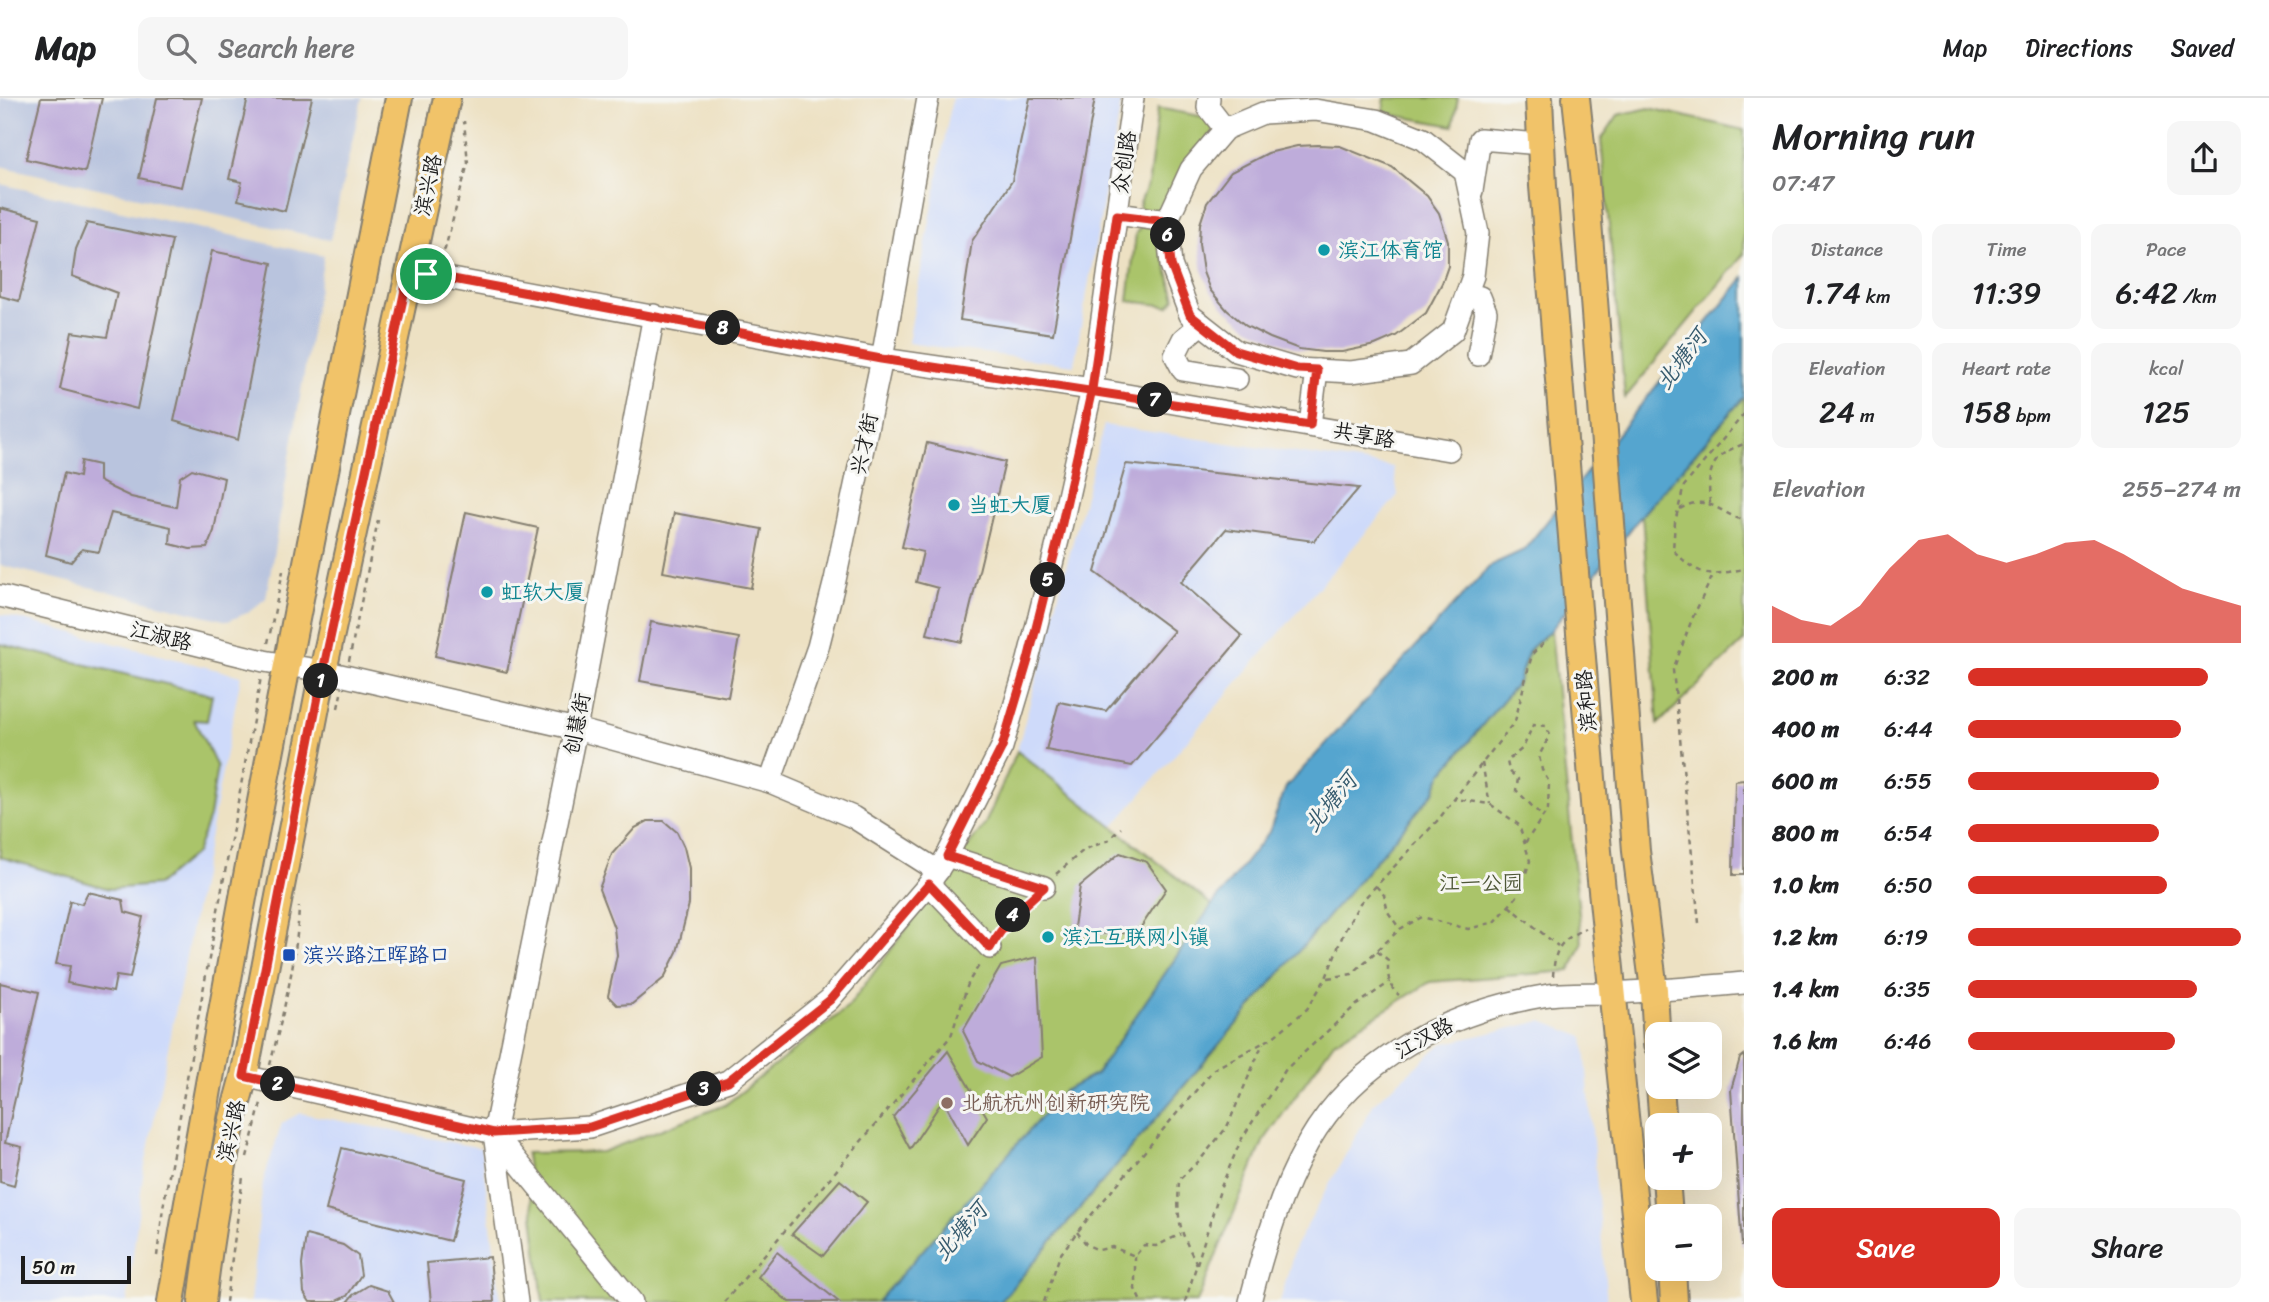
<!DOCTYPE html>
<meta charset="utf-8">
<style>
body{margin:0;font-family:Sriracha,"LXGW WenKai TC",sans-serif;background:#f6f6f6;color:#202124;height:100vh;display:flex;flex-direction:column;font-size:26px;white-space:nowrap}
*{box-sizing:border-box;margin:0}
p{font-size:23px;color:#757577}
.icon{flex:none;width:38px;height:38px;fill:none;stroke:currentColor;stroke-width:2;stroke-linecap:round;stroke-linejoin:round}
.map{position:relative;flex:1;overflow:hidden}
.drawer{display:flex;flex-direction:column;background:#fff;width:525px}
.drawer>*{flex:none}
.fabs{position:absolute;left:1645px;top:924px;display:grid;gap:14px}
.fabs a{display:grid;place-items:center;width:77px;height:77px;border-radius:14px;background:#fff;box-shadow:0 7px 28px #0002;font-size:35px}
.scale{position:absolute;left:21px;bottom:18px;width:110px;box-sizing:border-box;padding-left:7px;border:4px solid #1c1c1c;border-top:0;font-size:19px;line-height:24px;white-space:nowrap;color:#1c1c1c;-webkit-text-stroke:5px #f6f6f2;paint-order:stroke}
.pin{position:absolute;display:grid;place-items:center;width:60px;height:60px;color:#fff;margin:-30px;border:4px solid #fff;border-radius:50%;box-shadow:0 2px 7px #0007}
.km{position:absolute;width:35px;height:35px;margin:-18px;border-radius:50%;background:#222;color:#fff;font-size:19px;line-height:35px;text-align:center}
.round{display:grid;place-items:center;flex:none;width:74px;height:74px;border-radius:14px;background:#f6f6f6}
.head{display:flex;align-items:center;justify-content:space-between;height:119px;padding:0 28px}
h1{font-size:38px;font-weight:600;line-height:52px}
.figures{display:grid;grid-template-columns:repeat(3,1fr);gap:10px;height:119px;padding:7px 28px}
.figures div{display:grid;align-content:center;border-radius:14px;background:#f6f6f6;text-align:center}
.figures b{font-size:30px;font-weight:600}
.figures small{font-size:19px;font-weight:400}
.figures p{font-size:19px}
.chart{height:196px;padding:14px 28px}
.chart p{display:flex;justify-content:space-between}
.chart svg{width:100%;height:126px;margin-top:7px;fill:#d93025;opacity:.7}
.action{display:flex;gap:14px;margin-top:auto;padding:14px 28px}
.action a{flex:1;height:80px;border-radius:14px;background:#d93025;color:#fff;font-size:28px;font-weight:600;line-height:80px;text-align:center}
.action a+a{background:#f6f6f6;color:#202124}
ul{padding:0 28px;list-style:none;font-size:23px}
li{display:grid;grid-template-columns:112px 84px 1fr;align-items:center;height:52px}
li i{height:18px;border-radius:9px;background:#d93025}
header{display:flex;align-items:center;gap:42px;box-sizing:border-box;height:98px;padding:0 35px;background:#fff;border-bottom:2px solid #e0e0e0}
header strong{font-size:33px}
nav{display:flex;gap:38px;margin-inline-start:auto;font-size:24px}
.search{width:490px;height:63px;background:#f6f6f6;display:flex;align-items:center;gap:18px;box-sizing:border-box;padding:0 24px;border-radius:14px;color:#757577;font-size:26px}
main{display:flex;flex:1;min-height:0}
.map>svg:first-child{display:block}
.built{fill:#cedafa}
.industrial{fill:#b9c4de}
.green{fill:#aac46a;stroke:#637043;stroke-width:2}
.water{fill:#54a5cf;stroke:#386076;stroke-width:2}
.building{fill:#beacda}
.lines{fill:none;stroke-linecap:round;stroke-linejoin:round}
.minor-casing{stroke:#847e70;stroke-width:24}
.major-casing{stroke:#847e70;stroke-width:30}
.path{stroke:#847e70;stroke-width:2.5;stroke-dasharray:5 5;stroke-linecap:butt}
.minor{stroke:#fff;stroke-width:21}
.major{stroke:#f1c369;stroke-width:26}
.route-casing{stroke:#fff;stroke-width:14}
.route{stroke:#d93025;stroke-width:9}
.culture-dot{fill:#0f9aa8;stroke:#f6f6f2;stroke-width:2.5}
.transit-dot{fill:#1a4fb4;stroke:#f6f6f2;stroke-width:2.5}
.education-dot{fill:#8d6e63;stroke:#f6f6f2;stroke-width:2.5}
.labels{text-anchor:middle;stroke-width:6;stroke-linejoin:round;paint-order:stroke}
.street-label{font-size:21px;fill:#1c1c1c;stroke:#f6f6f2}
.culture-label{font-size:21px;fill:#0d838f;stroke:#f6f6f2;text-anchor:start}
.park-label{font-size:21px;fill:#4e5737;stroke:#f6f6f2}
.transit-label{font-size:21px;fill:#164399;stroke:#f6f6f2;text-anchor:start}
.education-label{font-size:21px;fill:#785e54;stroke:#f6f6f2;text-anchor:start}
.water-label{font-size:23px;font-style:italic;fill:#355a6d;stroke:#f6f6f2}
</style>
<header>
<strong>Map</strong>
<div class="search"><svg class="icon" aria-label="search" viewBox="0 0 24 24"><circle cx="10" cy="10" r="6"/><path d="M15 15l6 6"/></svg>Search here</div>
<nav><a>Map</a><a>Directions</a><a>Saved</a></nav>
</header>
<main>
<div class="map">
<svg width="1744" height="1204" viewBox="0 0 1744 1204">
<rect width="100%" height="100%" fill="#f6f6f2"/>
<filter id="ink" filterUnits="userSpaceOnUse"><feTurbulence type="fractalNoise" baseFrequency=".0143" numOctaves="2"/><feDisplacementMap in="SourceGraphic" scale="14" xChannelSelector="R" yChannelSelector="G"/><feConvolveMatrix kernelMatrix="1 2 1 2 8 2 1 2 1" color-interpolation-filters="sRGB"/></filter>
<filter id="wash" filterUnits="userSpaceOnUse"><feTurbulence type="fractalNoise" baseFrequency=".00686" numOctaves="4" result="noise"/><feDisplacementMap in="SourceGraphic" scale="28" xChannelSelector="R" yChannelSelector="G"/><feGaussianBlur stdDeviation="1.57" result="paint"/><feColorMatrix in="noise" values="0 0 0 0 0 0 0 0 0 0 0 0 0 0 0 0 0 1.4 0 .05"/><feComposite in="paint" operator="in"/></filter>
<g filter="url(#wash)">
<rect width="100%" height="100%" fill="#ede1c3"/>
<!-- built -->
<g class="built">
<path d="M952,0h170l-48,267 -166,-22z"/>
<path d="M1104,327l289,42 5,28 -285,332 -435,475 424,-484 -85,-67z"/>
<path d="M0,516l241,62 -98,500 -16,126h-127z"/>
<path d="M1542,923l42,16 23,265h-327l15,-55 79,-144 68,-59z"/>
<path d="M300,1015l181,35 20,154h-251l13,-120 19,-59z"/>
</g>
<!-- industrial -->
<g class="industrial">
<path d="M0,0h362l-32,142 -330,-74z"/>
<path d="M0,86l324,72 -58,342 -17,14 -21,9 -228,-56z"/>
</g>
<!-- green -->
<g class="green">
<path d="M1385,0h73l-5,28 -70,-13z"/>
<path d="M1158,10l47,9 10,11 -54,87 -17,-2 -5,-7 10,-26z"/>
<path d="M1649,10l95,22v124l-119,144 -24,-258 17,-25z"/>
<path d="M1143,126l13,1 19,74 -6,7 -41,-5 8,-68z"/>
<path d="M1744,299v244l-86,83 -16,-209z"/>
<path d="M1551,532l31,314 -12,27 -140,11 -96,60 -71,100 -66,160h-197l434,-510 8,-18 76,-92 11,-32z"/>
<path d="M0,546l212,51 -5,26 -13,-1 23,47 -8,50 -13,36 -39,32 -48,4 -109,-32z"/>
<path d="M1017,653l195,154 -116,169 -32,17 -187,211h-334l-17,-149 76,-1 123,-47 123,-98 137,-183z"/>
</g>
<!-- water -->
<path class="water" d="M1744,179v120l-102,118 -91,115 -22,20 -11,32 -76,92 -8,18 -434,510h-123l187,-211 32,-17 116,-169 57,-73 17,-45 205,-222 33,-15z"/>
<g id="blocks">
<!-- building -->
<g class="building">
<path d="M41,0h61l-17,74 -59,-13z"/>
<path d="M157,0h45l-21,89 -42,-9z"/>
<path d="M248,0h64l-27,113 -47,-11 4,-18 -13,-3z"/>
<path d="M1030,0h65l-42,236 -93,-14 12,-79 40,-60z"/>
<path d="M1318,47l22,1 52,21 35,29 12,17 9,28v25l-6,17 -16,30 -30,23 -21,9 -33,7h-19l-24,-3 -29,-11 -24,-12 -19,-16 -17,-20 -7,-18 -4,-28 1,-20 7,-21 24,-31 37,-19 29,-7z"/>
<path d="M0,110l40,10 -21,83 -19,-5z"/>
<path d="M87,125l85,17 -35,169 -77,-20 12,-57 35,5 10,-44 -45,-17 4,-27z"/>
<path d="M212,153l60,12 -34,177 -64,-19z"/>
<path d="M927,345l78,19 -43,180 -35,-8 11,-46 -22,-6 7,-30 -21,-5z"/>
<path d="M81,363l18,4v16l13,7 19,9 45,10 4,-30 12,-8 32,9 -10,53 -7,17 -17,1 -20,-5 1,-17 -60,-14 -12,39 -17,-3 -11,13 -25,-7 18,-82 15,4z"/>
<path d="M1126,366l233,24 -45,53 -88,-12 -45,53 61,54 -110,130 -86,-16 13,-48 47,9 68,-80 -79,-59z"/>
<path d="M466,414l72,16 -31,144 -72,-16z"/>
<path d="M674,415l88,16 -11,59 -88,-16z"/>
<path d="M651,524l88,16 -11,59 -88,-16z"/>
<path d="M1744,682v95h-11l2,-94z"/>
<path d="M648,723h16l13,11 7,15 5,21v36l-12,48 -13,26 -32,26 -15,1 -9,-9 9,-41 -3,-27 -15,-39 13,-35 23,-26z"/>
<path d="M1120,755l27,9 19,27 -29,44 -64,1 7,-48z"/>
<path d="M88,794l35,8 2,12 18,5 -13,61 -14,-2 -3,16 -46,-9 3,-17 -14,-2 14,-63 12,3z"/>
<path d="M1037,859l5,100 -33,20 -31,-16 -15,-30 38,-65z"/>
<path d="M0,885l39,9 -34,151 17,4 -8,39 -14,-4z"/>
<path d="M948,953l39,66 -19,28 -25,-45 -33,49 -17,-32z"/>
<path d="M1744,957v191h-2l-11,-156 9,-32z"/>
<path d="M342,1050l124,31 -16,62 -124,-31z"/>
<path d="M840,1082l27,22 -44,54 -31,-22z"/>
<path d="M306,1137l37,10 15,11 3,19 -14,21 -13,6h-24l-6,-9 -2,-28z"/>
<path d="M777,1154l62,50h-50l-31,-25z"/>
<path d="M490,1159l4,45h-63l-4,-39z"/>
<path d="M369,1187l19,6 6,11h-47l6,-7z"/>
</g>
</g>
</g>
<g filter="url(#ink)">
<use href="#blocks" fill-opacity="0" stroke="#847e70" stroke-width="2"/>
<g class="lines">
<!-- minor casing -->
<g class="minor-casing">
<g id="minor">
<path d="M1209,0l-1,9 17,22"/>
<path d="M1472,93l8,-52 61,5"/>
<path d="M1117,116l50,7 4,44 19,50 46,36 61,18 54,3 60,-8 42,-33 20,-55 5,-43 -13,-61 -42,-33 -47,-19 -61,-10 -52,3 -38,16 -34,40 -24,52"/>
<path d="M409,173l473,88 210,30 357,61"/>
<path d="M1467,195l13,4 6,15 -8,43"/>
<path d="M1201,226l-18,15 -8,16 8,15 54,9"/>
<path d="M1310,327l7,-55"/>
<path d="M0,498l264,65 59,10 253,58 194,53 83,35 85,54"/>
<path d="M770,684l48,-135 17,-67 47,-221 46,-261"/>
<path d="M947,758l97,31"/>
<path d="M929,786l61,64"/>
<path d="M244,978l250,57 96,-6 138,-46 101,-81 100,-116 18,-28 55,-109 26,-87 32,-128 32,-143 41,-291"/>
<path d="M495,1036l137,168"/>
<path d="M517,1204l-23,-169 82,-404 78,-414"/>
<path d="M1250,1204c14,-54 30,-110 58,-159 49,-85 141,-131 235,-147 22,-4 46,-2 69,-3 44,-2 88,-6 132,-10"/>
</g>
</g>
<!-- major casing -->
<g class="major-casing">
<g id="major">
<path d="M1539,0l4,88 55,665 46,451"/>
<path d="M1576,0l9,84 51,669 18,139 3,55"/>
<path d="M1660,989l3,38"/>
<path d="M1666,1080l3,38"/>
<path d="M1672,1171l2,33"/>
<path d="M171,1204c68,-403 148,-803 228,-1204"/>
<path d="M202,1204c9,-76 21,-152 42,-226l79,-405 124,-573"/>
</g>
</g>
<!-- path -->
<g class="path">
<path d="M438,161l7,-10 23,-86 -4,-42"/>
<path d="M1744,316l-60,72 -9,36 -2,28c27,28 35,26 71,19"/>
<path d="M1710,405c-3,-33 1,-48 34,-59"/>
<path d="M1680,411c28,-17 39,5 64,11"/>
<path d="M268,545l15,-72"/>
<path d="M349,563l29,-141"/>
<path d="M338,610l3,-14"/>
<path d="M1482,665l8,41"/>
<path d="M1525,745l23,-34 1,-27 -7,-12 -3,-14 11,-21 -4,-9 -13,-1 -10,23 -16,13 2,10 9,8 -2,11 26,26"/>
<path d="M1056,776l29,-25 22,-8 14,-13"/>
<path d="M1376,788l8,9 4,17 11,16"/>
<path d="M1509,808l49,40"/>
<path d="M1699,825l-26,-253 19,-51 21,-44"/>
<path d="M1000,833l16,-20 13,-11"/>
<path d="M1377,853l11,9c0,13 -1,26 11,35"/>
<path d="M1553,878c2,-30 7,-34 32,-48"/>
<path d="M1328,880l24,-4 48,-45 22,-12 46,12 27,-7 24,-28 11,-33 -11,-36 -29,-21 -35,-5"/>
<path d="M270,967c13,-51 27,-105 29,-158"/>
<path d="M247,1059l15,-58"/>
<path d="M1077,1134l10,13 12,5 13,-3 23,9 9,-11 12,1 25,-12"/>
<path d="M157,1158l6,-48 98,-531"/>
<path d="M1135,1158v33l6,13"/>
<path d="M1197,1166c-19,-36 -20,-44 -18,-84l21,-20 27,-33 36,-84"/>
<path d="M226,1204l17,-125"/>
<path d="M724,1204l227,-266 18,-55 11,-17"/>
<path d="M1044,1204l16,-47 17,-23 137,-163 58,-31 35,-29 19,-31 18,-46 16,-29 78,-83 77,-99 17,-67 15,-14"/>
<path d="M1185,1204l36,-115 20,-47 45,-71 69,-63 35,-24"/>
</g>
<!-- minor -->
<use href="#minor" class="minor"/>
<!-- major -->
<use href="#major" class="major"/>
</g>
</g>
<g class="lines" filter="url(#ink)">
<!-- route casing -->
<g class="route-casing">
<path id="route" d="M426,176l-17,-3 -86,400 -79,405 250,57 96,-6 138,-46 102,-81 99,-116 61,64c14,-25 32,-42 54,-61l-97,-31 55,-109 26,-87 32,-128 32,-143 25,-174 50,6 4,44 19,50 46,36 61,18 20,1 -7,55 -429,-66 -455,-85"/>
</g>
<!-- route -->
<use href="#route" class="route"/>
</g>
<!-- markers -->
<g class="culture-dot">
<circle cx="1324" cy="152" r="7"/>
<circle cx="954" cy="407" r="7"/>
<circle cx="487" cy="494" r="7"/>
<circle cx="1048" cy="839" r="7"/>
</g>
<rect class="transit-dot" x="282" y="850" width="14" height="14" rx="3.5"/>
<circle class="education-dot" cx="947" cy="1005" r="7"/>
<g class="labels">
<!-- street labels -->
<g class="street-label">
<text transform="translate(1124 64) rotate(-82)" y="7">众创路</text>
<text transform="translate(428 87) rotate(-78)" y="7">滨兴路</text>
<text transform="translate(1364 337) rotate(10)" y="7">共享路</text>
<text transform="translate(864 346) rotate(-78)" y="7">兴才街</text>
<text transform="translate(161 538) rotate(14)" y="7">江淑路</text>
<text transform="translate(1586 603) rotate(-95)" y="7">滨和路</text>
<text transform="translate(577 626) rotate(-79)" y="7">创慧街</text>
<text transform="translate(1424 940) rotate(-28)" y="7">江汉路</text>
<text transform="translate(231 1033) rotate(-77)" y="7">滨兴路</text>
</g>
<!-- culture labels -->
<g class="culture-label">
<text x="1338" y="159">滨江体育馆</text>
<text x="968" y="414">当虹大厦</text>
<text x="501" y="501">虹软大厦</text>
<text x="1062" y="846">滨江互联网小镇</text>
</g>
<!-- park labels -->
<g class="park-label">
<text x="1481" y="792">江一公园</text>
</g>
<!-- transit labels -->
<g class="transit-label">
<text x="303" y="864">滨兴路江晖路口</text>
</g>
<!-- education labels -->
<g class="education-label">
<text x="961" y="1012">北航杭州创新研究院</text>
</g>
<!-- water labels -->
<g class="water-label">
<text transform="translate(1681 261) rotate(-53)" y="8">北塘河</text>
<text transform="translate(1330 704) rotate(-50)" y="8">北塘河</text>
<text transform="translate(960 1133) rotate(-49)" y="8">北塘河</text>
</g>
</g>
</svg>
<div class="fabs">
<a><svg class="icon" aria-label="layers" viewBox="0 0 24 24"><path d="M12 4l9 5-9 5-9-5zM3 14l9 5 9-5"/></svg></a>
<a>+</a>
<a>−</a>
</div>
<div class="scale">50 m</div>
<div class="pin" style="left:426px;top:176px;background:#1e9e55"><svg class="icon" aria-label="arrive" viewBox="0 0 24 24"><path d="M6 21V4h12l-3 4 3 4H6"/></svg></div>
<b class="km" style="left:321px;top:583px">1</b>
<b class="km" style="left:278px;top:986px">2</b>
<b class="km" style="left:704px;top:991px">3</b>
<b class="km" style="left:1013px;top:817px">4</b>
<b class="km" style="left:1048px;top:482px">5</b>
<b class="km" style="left:1168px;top:137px">6</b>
<b class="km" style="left:1155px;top:302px">7</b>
<b class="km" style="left:723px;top:230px">8</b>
</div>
<section class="drawer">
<div class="head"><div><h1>Morning run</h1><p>07:47</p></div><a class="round"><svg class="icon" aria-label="share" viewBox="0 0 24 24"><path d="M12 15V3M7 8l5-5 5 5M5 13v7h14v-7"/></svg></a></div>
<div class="figures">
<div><p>Distance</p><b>1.74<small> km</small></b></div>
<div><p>Time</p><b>11:39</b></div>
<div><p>Pace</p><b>6:42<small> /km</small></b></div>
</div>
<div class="figures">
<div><p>Elevation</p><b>24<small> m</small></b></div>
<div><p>Heart rate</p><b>158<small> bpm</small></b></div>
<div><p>kcal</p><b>125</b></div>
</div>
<div class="chart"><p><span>Elevation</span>255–274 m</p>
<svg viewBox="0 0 160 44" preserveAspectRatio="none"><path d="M0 44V31L10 36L20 38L30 31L40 18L50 8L60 6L70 13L80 16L90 13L100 9L110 8L120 13L130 19L140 25L150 28L160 31V44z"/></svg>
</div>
<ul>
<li><b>200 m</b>6:32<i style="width:88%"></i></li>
<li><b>400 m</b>6:44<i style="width:78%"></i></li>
<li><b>600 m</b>6:55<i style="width:70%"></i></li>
<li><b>800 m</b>6:54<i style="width:70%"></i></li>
<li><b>1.0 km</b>6:50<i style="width:73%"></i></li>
<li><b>1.2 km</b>6:19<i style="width:100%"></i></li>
<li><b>1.4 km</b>6:35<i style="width:84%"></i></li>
<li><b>1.6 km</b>6:46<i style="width:76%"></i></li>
</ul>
<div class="action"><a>Save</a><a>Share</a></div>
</section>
</main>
